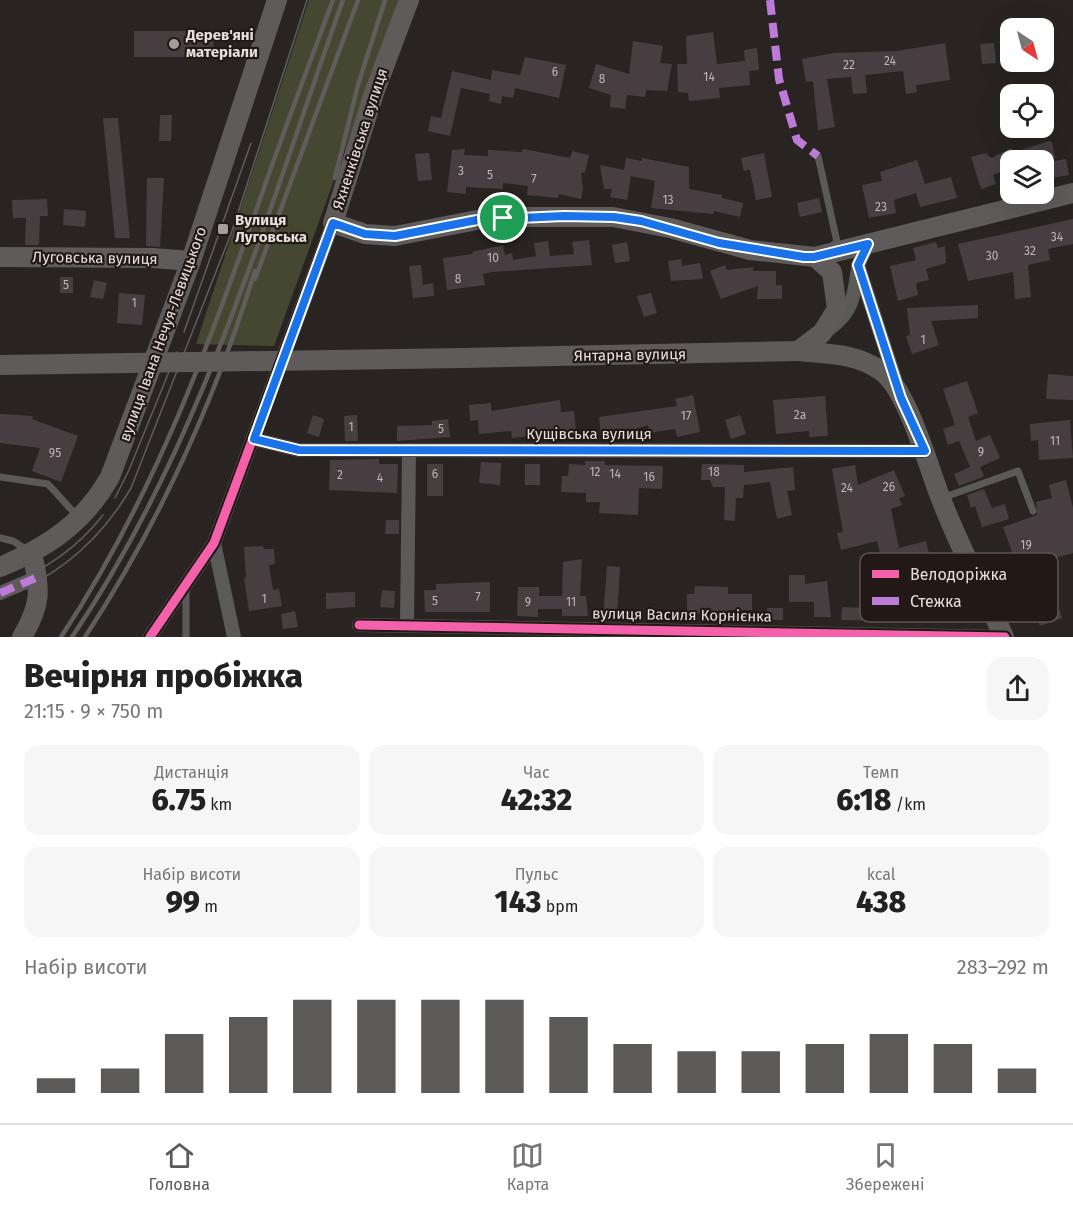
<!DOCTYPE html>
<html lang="uk">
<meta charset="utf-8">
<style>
body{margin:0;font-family:"Fira Sans",sans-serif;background:#f6f6f6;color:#222;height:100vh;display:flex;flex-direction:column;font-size:22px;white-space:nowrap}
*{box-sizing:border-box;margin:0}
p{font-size:20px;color:#767676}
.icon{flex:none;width:33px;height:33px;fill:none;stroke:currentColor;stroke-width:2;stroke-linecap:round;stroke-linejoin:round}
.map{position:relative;height:637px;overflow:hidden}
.drawer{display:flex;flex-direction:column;background:#fff;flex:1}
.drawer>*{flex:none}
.needle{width:39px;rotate:144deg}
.fabs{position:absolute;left:1000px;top:18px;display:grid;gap:12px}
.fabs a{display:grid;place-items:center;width:54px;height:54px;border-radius:12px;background:#fff;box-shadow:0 6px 24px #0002;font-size:30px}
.pin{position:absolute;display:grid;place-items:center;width:51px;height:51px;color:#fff;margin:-26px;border:3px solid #fff;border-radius:50%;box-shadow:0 2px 6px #0007}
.round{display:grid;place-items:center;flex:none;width:63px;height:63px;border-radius:18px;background:#f6f6f6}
.overview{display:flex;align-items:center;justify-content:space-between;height:102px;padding:0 24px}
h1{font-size:33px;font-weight:800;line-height:45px}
.figures{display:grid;grid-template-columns:repeat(3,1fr);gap:9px;height:102px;padding:6px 24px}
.figures div{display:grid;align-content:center;border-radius:15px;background:#f6f6f6;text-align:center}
.figures b{font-size:30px;font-weight:800}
.figures small{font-size:16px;font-weight:400}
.figures p{font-size:16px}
.chart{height:168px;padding:12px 24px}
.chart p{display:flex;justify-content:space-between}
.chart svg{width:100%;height:108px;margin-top:6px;stroke:#5c5a58;stroke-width:6}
.dock{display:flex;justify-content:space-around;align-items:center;height:84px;border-top:2px solid #e0e0e0;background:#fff;font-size:16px;color:#767676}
.dock a{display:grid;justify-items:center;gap:3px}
.dock .selected{color:#5c5a58}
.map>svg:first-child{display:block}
.green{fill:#454830}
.building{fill:#473e42}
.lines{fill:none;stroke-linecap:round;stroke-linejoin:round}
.lane{stroke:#5b5a58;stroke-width:7}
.street{stroke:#5b5a58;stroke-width:14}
.secondary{stroke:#5e5b5a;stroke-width:20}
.tram{stroke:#605d5c;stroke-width:1.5}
.rail{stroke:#605d5c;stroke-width:4.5}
.secondary-bridge{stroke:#5e5b5a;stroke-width:20}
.quiet{stroke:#bd7bd9;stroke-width:8;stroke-dasharray:15 8;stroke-linecap:butt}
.cycleway-casing{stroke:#221916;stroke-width:13}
.cycleway{stroke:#f560ab;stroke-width:9}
.route-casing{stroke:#fff;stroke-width:12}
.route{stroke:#1a73e8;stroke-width:8}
.poi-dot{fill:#a39e9b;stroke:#221916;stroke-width:2}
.labels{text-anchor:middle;stroke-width:4.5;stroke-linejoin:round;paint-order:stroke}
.number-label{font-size:12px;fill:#beb7b6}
.poi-label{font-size:15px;font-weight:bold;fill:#e5dfdc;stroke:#221916;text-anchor:start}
.street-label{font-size:15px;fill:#e5dfdc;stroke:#221916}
.key{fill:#221916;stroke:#5c5451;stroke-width:1.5}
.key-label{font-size:16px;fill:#e5dfdc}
</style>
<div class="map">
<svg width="1073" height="637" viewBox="0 0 1073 637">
<rect width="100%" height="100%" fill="#292422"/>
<!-- green -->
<path class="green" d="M309,0h90l-125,346 -78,-2z"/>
<!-- building -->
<g class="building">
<path d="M134,31h80l-1,26h-79z"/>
<path d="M713,32l4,32 28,-3 -1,-11 13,-2 2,22 -10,1 1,14 -31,3 1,10 -31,3 -1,-8 -10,-1 -1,-28h10l-1,-28z"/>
<path d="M633,41l30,5 -3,17 12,1 -5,27 -21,-1 -1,7 -18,-2 -2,14 -15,-2 1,-12 -22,-7 7,-24 33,10z"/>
<path d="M945,43l5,37 -34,5 1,7 -11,2 -3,-23 -38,4 2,18 -14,1 -2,-17 -24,2 8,48 -17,3 -5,-49 -7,1 -4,-23 32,-6 63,-2z"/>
<path d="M994,43l2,20 -14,1 -2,-20z"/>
<path d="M525,57l41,8 -7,33 -44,-10 -2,10 -11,-2 -1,8 -12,-3 1,-7 -29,-6 -11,48 -22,-5 3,-15 10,2 11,-47 39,9 1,-10 28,5z"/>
<path d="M160,115h12l-1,26h-12z"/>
<path d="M103,118h15l12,120h-15z"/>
<path d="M1049,141l3,1 3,16 -44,2v7l-18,8 3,9 -15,5 -10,-32 15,-4 5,5 20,-10v5z"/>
<path d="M465,149l-1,6 24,1v-6l34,2 1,-3 47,9 2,-7 17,4 -4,17 -4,1 2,16 -2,10 -22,-5 -1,4 -31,-3 1,-9 -25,-3v6l-37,-2v7l-19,-2 5,-42z"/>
<path d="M429,153l3,27 -14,1 -3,-27z"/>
<path d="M764,153l8,44 -16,3 -6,-30 -6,1 -3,-13z"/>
<path d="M626,158l16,3v-3l47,9v22l33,6v3l21,5 -3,14 -26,-6 -1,3 -62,-6 4,-27 -24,-5 -4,24 -17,-3 2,-8h-8l-4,-24 24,5z"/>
<path d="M1066,159l3,16 -17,3 -3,-16z"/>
<path d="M917,160l8,24 26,-7 6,21 -37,9 -4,-14 -22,7 2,13 -27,5 -7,-33 20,-4 -2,-9z"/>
<path d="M147,178h17l-4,69 -14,-1z"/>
<path d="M819,198l3,14 -22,5 -3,-14z"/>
<path d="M47,199l1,17h-8l-1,29h-14l1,-27h-13l-1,-18z"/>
<path d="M64,209l22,2 -1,16 -22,-2z"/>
<path d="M1073,219v25l-25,5 2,11 -22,5 3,32 -16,2 -2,-27 -45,9 -10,-37z"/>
<path d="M589,240l3,25 -100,7 -9,2 2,11 -38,5 -4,-32 30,-4 -1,-2 31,-7 2,10 7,-2 1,7 23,-4 -2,-13 14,-2 2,15 24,-2 -2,-12z"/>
<path d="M627,242l3,19 -15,2 -3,-18z"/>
<path d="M936,242l2,6 7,-2 1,17 -20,6 3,11 -13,3 2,12 -20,6 -8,-35 26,-6 -3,-12z"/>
<path d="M681,259l1,7 18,-3 3,16 -32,2 -3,-20z"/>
<path d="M421,265l2,20 10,-2 1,13 -21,2 -4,-32z"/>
<path d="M725,265l2,5 26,-3v4h23v14h6v14h-25l1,-13 -37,13 -11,-28z"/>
<rect x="60" y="277" width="13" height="16"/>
<path d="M94,280l13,3 -4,16 -13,-2z"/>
<path d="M119,293l26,2 -3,30 -25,-2z"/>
<path d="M651,293l6,20 -13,4 -7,-21z"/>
<path d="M978,305v13l-47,3 8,24 -27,9 -6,-18 4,-1 -3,-27z"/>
<path d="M1048,374l25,2v24l-27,-1z"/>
<path d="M967,381l11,32 -10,4 8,24 14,-6 10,23 -20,9 4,9 -4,2 -21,8 -5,-12 16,-7 -11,-26 -11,4 -5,-16 12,-4 -12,-36z"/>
<path d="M693,395l7,37 -23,5 -2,-8 -26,4 -1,-8 -28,9 -19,2 -2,-19 78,-11 -2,-7z"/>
<path d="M825,396l3,40 -19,1v-6l-33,3 -3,-34z"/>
<path d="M560,400l1,12 13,-1 2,20 -64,7 -1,-7 -32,3 -1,-14 -8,1 -1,-16 22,-2v8z"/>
<path d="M0,414l33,2 -1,3 46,17 -17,46 -29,-11 8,-23 -40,-5z"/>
<path d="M313,415l11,4 -5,18 -12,-4z"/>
<path d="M357,415l1,26h-13l-1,-25z"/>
<path d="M740,415l6,19 -15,5 -6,-19z"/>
<path d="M448,419l2,18 -53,4v-15l35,-1v-4z"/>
<path d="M1070,420l3,38 -34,2 -1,-20 -7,1 -1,-17z"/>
<path d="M379,459v5h19l-1,29 -68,-3 1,-30z"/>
<path d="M585,461h20v4l58,1 -1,23 -23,-1 -1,27 -39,-2 1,-11h-14v-9l-25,-1 1,-16h6l1,-12 16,1z"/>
<path d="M481,462l20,1 -1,22 -21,-2z"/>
<rect x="427" y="464" width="16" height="32"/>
<rect x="525" y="464" width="15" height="21"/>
<path d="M702,464l42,1v7l49,-5 2,23 -8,1 5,24 -15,4 -7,-37 -26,3 -1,13h-7l-1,23 -11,-1 1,-33h-12l-3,-7h-9z"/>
<path d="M855,465l3,20 36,-15 11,26 -6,2 3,7 -11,4 8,39 27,-7 4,17 -29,8 7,29 12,-3 5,25 -16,4 -68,-1 1,-13 27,1v-31l16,-4 -8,-32 -36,9 -4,-17 6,-1 -11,-63z"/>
<path d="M1066,480l7,28v45l-25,7 1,4 -29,10 -17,-47 34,-12 -1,-13 16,-4 -3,-13z"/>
<path d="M984,489l8,19 13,-4 4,15 -27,8 -7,-21 -4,2 -4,-13z"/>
<path d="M386,520h13v14h-14z"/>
<path d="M263,546l1,3h10l1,15 -6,1 4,25 6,-1 3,17 -33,5 -5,-33h2l-2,-31z"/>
<path d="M582,559l-2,37h6l2,20h-26v-7h-24v8l-21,-1 1,-29h21v9h23l1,-34z"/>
<path d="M607,566l13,1 -3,52 -14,-1z"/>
<path d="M789,575h16v9l22,-3 4,36h-17v-15h-25z"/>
<path d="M490,582v30h-65l-1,-22h12v-6z"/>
<path d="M695,586l33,1v7h24v16h-23v4h-42v-20h7z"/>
<path d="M382,590l13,1 -1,17 -14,-1z"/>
<path d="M355,592v15l-29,2v-16z"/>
<path d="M1055,598l7,20 -22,8 -8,-20z"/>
<rect x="767" y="608" width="16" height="12"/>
<path d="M295,611l3,16 -15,2 -2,-15z"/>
</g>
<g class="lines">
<!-- lane -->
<g class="lane">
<path d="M818,156l19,86 -5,4"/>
<path d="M0,477l48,7 30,33"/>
<path d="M942,498l76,-27 15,40"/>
<path d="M0,538l13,3 14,9"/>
<path d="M186,590v47"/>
</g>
<!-- street -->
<g class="street">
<path d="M868,244l-10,21 38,117"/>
<path d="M829,329c24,-17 25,-33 29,-61"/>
<path d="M254,439l45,11 626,1"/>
<path d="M214,543l20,94"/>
<path d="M0,593l38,-16"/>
<path d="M359,625l646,12"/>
<path d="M407,626l2,-176"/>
<path d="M150,637l64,-94 119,-320"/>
</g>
<!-- secondary -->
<g class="secondary">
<path d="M409,0l-35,93 -41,130 32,11 30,2 82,-16 26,-3h110l57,11 80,22 65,7 258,-64"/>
<path d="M0,257l153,1 38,3"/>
<path d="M815,257l17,15 5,37 -15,24 -24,18c30,3 58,2 83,20 26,17 48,98 60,128 18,47 42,92 63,138"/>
<path d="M462,358l336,-7"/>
<path d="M0,567c48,-20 84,-44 110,-90l81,-216 86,-261"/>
<path d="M22,637c19,-32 19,-47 10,-83"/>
</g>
<!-- tram -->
<g class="tram">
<path d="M184,332l67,-189"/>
<path d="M115,498l14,-28 48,-118"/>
<path d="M0,588c40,-15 76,-38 103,-73"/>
<path d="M0,598c57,-20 100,-57 131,-110l101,-257 75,-231"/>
</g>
<!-- rail -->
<g class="rail">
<path d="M335,178l23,-93 27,-85"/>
<path d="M255,279l103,-279"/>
<path d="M61,637c94,-142 147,-290 203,-449 22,-63 46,-126 69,-188"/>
<path d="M72,637c129,-190 194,-422 271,-637"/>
<path d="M85,637c74,-113 130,-237 170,-366"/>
</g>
<!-- secondary-bridge -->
<path class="secondary-bridge" d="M0,365l462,-7"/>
<!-- quiet -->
<g class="quiet">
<path d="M770,0l9,79 18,61 21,16"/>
<path d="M0,593l38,-16"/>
</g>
<!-- cycleway casing -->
<g class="cycleway-casing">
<g id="cycleway">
<path d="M254,439l45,11 626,1"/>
<path d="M359,625l646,12"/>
<path d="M150,637l64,-94 119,-320"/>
</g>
</g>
<!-- cycleway -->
<use href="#cycleway" class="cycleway"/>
</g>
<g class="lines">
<!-- route casing -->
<g class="route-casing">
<path id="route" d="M564,216l50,1 27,4 78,22 85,14h10l54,-13 -10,21 43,133 24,53 -626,-1 -45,-11 79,-216 32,11 30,2 82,-16z"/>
</g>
<!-- route -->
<use href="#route" class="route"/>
</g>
<!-- markers -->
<g class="poi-dot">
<circle cx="174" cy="44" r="6"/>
<rect x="217" y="223" width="12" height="12" rx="3"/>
</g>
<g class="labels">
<!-- number labels -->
<g class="number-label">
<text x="890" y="65">24</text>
<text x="849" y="69">22</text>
<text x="555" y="76">6</text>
<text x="709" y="81">14</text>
<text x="602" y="83">8</text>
<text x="461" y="175">3</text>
<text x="490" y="179">5</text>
<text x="534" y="183">7</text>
<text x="668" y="204">13</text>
<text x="881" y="211">23</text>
<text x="1057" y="241">34</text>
<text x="1030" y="255">32</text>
<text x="992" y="260">30</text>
<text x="493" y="262">10</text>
<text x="458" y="283">8</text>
<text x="66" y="289">5</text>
<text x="134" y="307">1</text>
<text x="923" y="344">1</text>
<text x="800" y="419">2а</text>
<text x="686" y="420">17</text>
<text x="351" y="431">1</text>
<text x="441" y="433">5</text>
<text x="1055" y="445">11</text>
<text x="981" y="456">9</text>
<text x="55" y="457">95</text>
<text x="595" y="476">12</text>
<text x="714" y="476">18</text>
<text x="435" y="478">6</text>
<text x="615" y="478">14</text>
<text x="340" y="479">2</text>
<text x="649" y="481">16</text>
<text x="380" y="482">4</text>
<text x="889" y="491">26</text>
<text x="847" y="492">24</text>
<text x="1026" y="549">19</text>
<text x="478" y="601">7</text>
<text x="264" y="603">1</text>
<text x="435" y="605">5</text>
<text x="528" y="606">9</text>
<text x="571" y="606">11</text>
</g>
<!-- poi labels -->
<g class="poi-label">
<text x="186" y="40">Дерев'янi<tspan x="186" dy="17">матерiали</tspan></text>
<text x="235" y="225">Вулиця<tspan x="235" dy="17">Луговська</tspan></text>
</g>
<!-- street labels -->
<g class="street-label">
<text transform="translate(360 139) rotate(-72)" y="5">Яхненківська вулиця</text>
<text transform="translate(95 258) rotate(1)" y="5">Луговська вулиця</text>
<text transform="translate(163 334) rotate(-70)" y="5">вулиця Івана Нечуя-Левицького</text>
<text transform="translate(630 355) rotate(-1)" y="5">Янтарна вулиця</text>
<text x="589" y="439">Кущівська вулиця</text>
<text transform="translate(682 615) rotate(1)" y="5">вулиця Василя Корнієнка</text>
</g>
</g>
<!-- legend -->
<rect x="860" y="553" width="198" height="69" rx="9" class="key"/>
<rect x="872" y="570" width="27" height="8" fill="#f560ab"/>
<rect x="872" y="597" width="27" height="8" fill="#bd7bd9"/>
<g class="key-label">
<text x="910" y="580">Велодоріжка</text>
<text x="910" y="607">Стежка</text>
</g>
</svg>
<div class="fabs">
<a><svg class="needle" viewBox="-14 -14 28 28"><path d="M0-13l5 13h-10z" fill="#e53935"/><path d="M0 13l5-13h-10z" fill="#767676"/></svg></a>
<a><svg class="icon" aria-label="locate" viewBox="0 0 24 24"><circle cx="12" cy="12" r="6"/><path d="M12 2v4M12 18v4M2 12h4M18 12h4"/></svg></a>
<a><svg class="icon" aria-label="layers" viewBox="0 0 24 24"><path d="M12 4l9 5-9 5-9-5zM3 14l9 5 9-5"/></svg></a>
</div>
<div class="pin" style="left:503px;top:218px;background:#1e9e55"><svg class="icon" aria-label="arrive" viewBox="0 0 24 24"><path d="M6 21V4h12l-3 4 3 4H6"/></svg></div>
</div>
<section class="drawer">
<div class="overview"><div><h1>Вечірня пробіжка</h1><p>21:15 · 9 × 750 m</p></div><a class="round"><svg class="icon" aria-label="share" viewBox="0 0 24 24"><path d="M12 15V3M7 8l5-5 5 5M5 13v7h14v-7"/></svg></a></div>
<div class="figures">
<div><p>Дистанція</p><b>6.75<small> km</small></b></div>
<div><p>Час</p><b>42:32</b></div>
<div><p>Темп</p><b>6:18<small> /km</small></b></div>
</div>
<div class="figures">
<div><p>Набір висоти</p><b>99<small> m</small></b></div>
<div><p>Пульс</p><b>143<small> bpm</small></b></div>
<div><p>kcal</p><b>438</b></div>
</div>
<div class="chart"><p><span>Набір висоти</span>283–292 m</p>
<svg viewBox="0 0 160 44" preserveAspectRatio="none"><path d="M5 44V38M15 44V34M25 44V20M35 44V13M45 44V6M55 44V6M65 44V6M75 44V6M85 44V13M95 44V24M105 44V27M115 44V27M125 44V24M135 44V20M145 44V24M155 44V34"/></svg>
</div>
</section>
<nav class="dock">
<a class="selected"><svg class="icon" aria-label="home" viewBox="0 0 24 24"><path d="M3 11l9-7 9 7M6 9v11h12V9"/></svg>Головна</a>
<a><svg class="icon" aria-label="map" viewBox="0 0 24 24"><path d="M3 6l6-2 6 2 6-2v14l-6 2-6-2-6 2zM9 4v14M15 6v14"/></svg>Карта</a>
<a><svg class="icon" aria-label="saved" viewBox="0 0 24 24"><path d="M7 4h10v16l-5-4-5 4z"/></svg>Збережені</a>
</nav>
